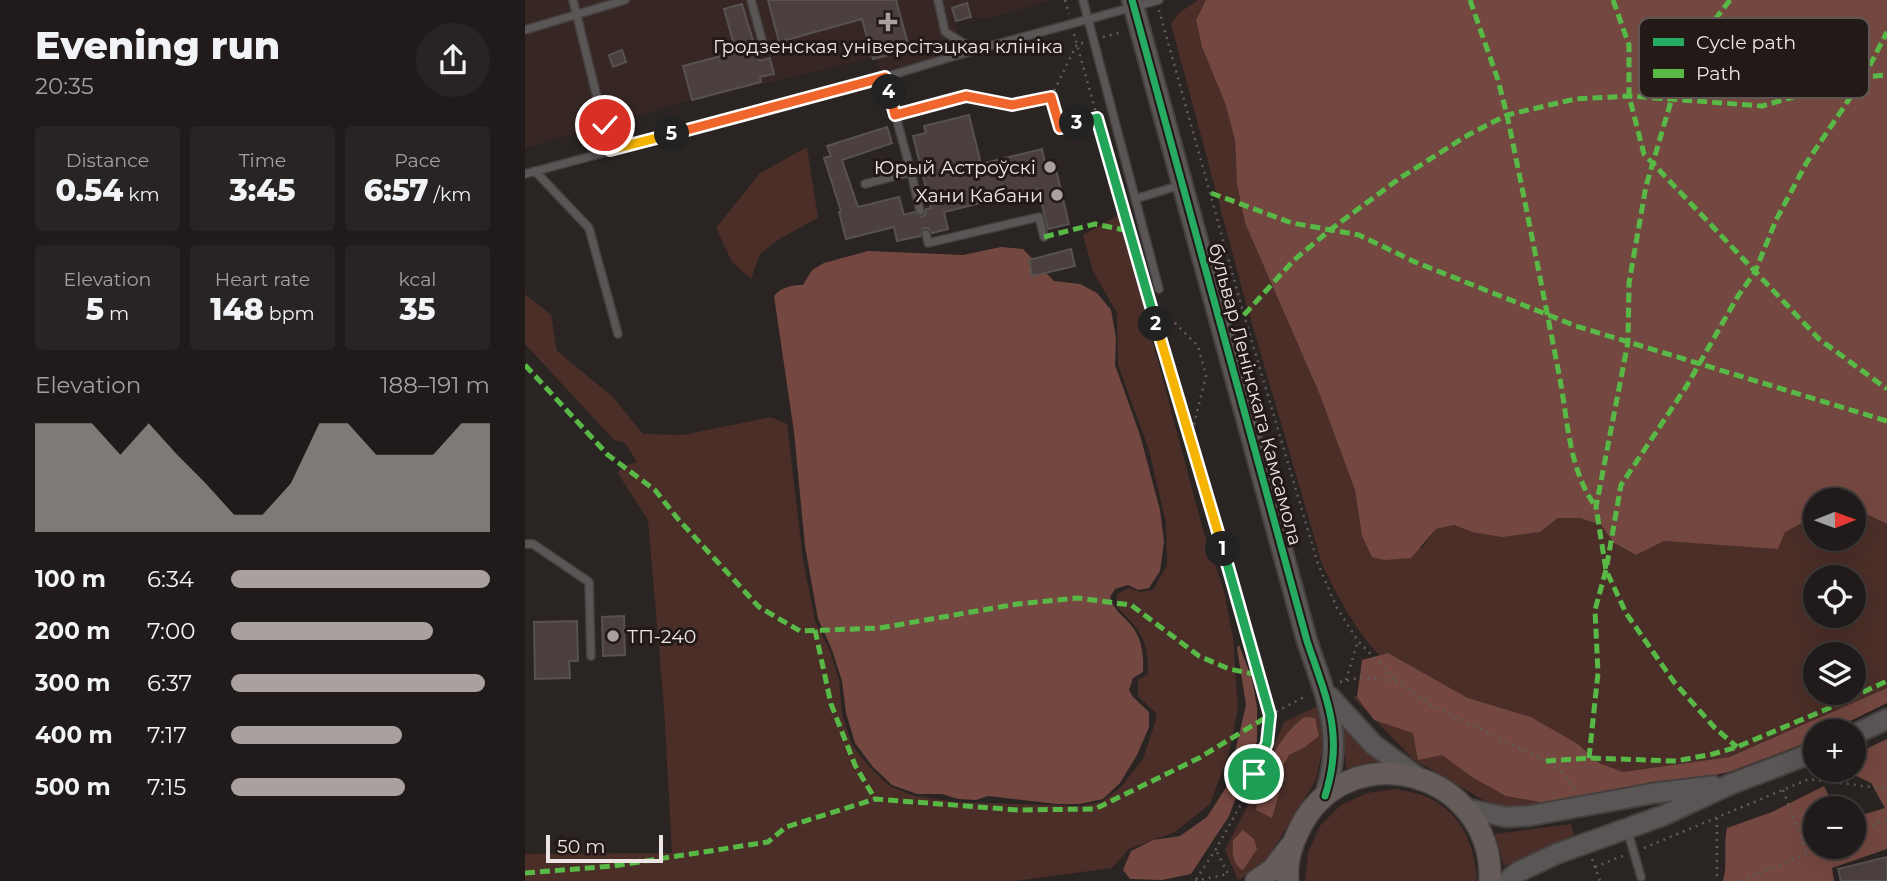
<!DOCTYPE html>
<meta charset="utf-8">
<style>
body{margin:0;font-family:Montserrat,sans-serif;background:#282423;color:#f1f3f6;height:100vh;display:flex;flex-direction:column;font-size:26px;white-space:nowrap}
*{box-sizing:border-box;margin:0}
p{font-size:23px;color:#a2a1a2}
.icon{flex:none;width:38px;height:38px;fill:none;stroke:currentColor;stroke-width:2;stroke-linecap:round;stroke-linejoin:round}
.map{position:relative;flex:1;overflow:hidden}
.sheet{display:flex;flex-direction:column;background:#201b1a;width:525px}
.sheet>*{flex:none}
.needle{width:46px;rotate:89deg}
.fabs{position:absolute;left:1278px;top:488px;display:grid;gap:14px}
.fabs a{display:grid;place-items:center;width:63px;height:63px;border-radius:50%;background:#201b1a;box-shadow:0 7px 28px #0002,0 0 0 2px #3d3939;font-size:35px}
.scale{position:absolute;left:21px;bottom:18px;width:117px;box-sizing:border-box;padding-left:7px;border:4px solid #ece5e3;border-top:0;font-size:19px;line-height:24px;white-space:nowrap;color:#ece5e3;-webkit-text-stroke:5px #231917;paint-order:stroke}
.pin{position:absolute;display:grid;place-items:center;width:60px;height:60px;color:#fff;margin:-30px;border:4px solid #fff;border-radius:50%;box-shadow:0 2px 7px #0007}
.km{position:absolute;width:35px;height:35px;margin:-18px;border-radius:50%;background:#222;color:#fff;font-size:19px;line-height:35px;text-align:center}
.round{display:grid;place-items:center;flex:none;width:74px;height:74px;border-radius:37px;background:#282423}
.headline{display:flex;align-items:center;justify-content:space-between;height:119px;padding:0 35px}
h1{font-size:38px;font-weight:800;line-height:52px}
.metrics{display:grid;grid-template-columns:repeat(3,1fr);gap:10px;height:119px;padding:7px 35px}
.metrics div{display:grid;align-content:center;border-radius:7px;background:#282423;text-align:center}
.metrics b{font-size:30px;font-weight:800}
.metrics small{font-size:19px;font-weight:400}
.metrics p{font-size:19px}
.chart{height:196px;padding:14px 35px}
.chart p{display:flex;justify-content:space-between}
.chart svg{width:100%;height:126px;margin-top:7px;fill:#a8a1a0;opacity:.7}
ul{padding:0 35px;list-style:none;font-size:23px}
li{display:grid;grid-template-columns:112px 84px 1fr;align-items:center;height:52px}
li i{height:18px;border-radius:9px;background:#a8a1a0}
main{display:flex;flex:1;min-height:0}
.map>svg:first-child{display:block}
.built{fill:#362724}
.green{fill:#4b2e28;fill-rule:evenodd}
.forest{fill:#744840}
.building{fill:#4b403e;stroke:#575150;stroke-width:2}
.lines{fill:none;stroke-linecap:round;stroke-linejoin:round}
.lane-casing{stroke:#464140;stroke-width:10}
.secondary-casing{stroke:#464140;stroke-width:23}
.primary-casing{stroke:#464140;stroke-width:24}
.path{stroke:#605c5b;stroke-width:2.5;stroke-dasharray:2 5;stroke-linecap:butt}
.lane{stroke:#5a5655;stroke-width:7}
.secondary{stroke:#5a5655;stroke-width:19}
.primary{stroke:#665d5b;stroke-width:21}
.quiet{stroke:#58b947;stroke-width:5;stroke-dasharray:10 5;stroke-linecap:butt}
.cycleway-casing{stroke:#231917;stroke-width:11}
.cycleway{stroke:#26ab63;stroke-width:7}
.split-1-casing{stroke:#fff;stroke-width:14}
.split-2-casing{stroke:#fff;stroke-width:14}
.split-3-casing{stroke:#fff;stroke-width:14}
.split-4-casing{stroke:#fff;stroke-width:14}
.split-5-casing{stroke:#fff;stroke-width:14}
.split-6-casing{stroke:#fff;stroke-width:14}
.split-1{stroke:#22a559;stroke-width:9}
.split-2{stroke:#f5b400;stroke-width:9}
.split-3{stroke:#22a559;stroke-width:9}
.split-4{stroke:#f0652b;stroke-width:9}
.split-5{stroke:#f0652b;stroke-width:9}
.split-6{stroke:#f5b400;stroke-width:9}
.poi-dot{fill:#a8a1a0;stroke:#231917;stroke-width:2.5}
.labels{text-anchor:middle;stroke-width:6;stroke-linejoin:round;paint-order:stroke}
.poi-label{font-size:19px;fill:#ece5e3;stroke:#231917;text-anchor:end}
.street-label{font-size:19px;fill:#ece5e3;stroke:#231917}
.key{fill:#231917;stroke:#5f5654;stroke-width:2}
.key-label{font-size:19px;fill:#ece5e3}
</style>
<main>
<section class="sheet">
<div class="headline"><div><h1>Evening run</h1><p>20:35</p></div><a class="round"><svg class="icon" aria-label="share" viewBox="0 0 24 24"><path d="M12 15V3M7 8l5-5 5 5M5 13v7h14v-7"/></svg></a></div>
<div class="metrics">
<div><p>Distance</p><b>0.54<small> km</small></b></div>
<div><p>Time</p><b>3:45</b></div>
<div><p>Pace</p><b>6:57<small> /km</small></b></div>
</div>
<div class="metrics">
<div><p>Elevation</p><b>5<small> m</small></b></div>
<div><p>Heart rate</p><b>148<small> bpm</small></b></div>
<div><p>kcal</p><b>35</b></div>
</div>
<div class="chart"><p><span>Elevation</span>188–191 m</p>
<svg viewBox="0 0 160 44" preserveAspectRatio="none"><path d="M0 44V6L10 6L20 6L30 17L40 6L50 17L60 27L70 38L80 38L90 27L100 6L110 6L120 17L130 17L140 17L150 6L160 6V44z"/></svg>
</div>
<ul>
<li><b>100 m</b>6:34<i style="width:100%"></i></li>
<li><b>200 m</b>7:00<i style="width:78%"></i></li>
<li><b>300 m</b>6:37<i style="width:98%"></i></li>
<li><b>400 m</b>7:17<i style="width:66%"></i></li>
<li><b>500 m</b>7:15<i style="width:67%"></i></li>
</ul>
</section>
<div class="map">
<svg width="1362" height="881" viewBox="0 0 1362 881">
<rect width="100%" height="100%" fill="#2a2423"/>
<!-- built -->
<path class="built" d="M0,0h528l-67,19 -15,-2 -15,4 2,12 -14,22 -64,17 -5,-14 -183,42 -167,48z"/>
<!-- green -->
<g class="green">
<path d="M673,0h8l-10,20 6,27 23,56 10,37 2,44 8,39 75,172 22,57 13,38 7,46 60,12 14,-19 18,-4 18,7h68l18,-14h22l21,7 13,18 21,12 29,-14 52,3 68,-12 27,-14 4,6v15h38v-7l13,-18 21,10v164l-159,69 -105,15 -24,-9 -21,-19 -47,-27 -63,-19 -80,-45 -9,2c-25,-27 -41,-57 -57,-91l-78,-268 -73,-272 8,-11zM1290,578h38v38h-38zM1290,654h38v39h-38z"/>
<path d="M282,147l11,71 -39,21 -19,15 -9,25 -19,-17 -16,-34 44,-55z"/>
<path d="M594,215l84,315 21,61 9,46 5,72 -9,44 -19,51 -35,28 -46,17 -17,19 -96,13h-491v-27l147,-1 -8,-146 -16,-187 -31,-48 10,-7 10,-3 -12,-19 -11,-3 -89,-96v-50l26,21 6,36 56,46 30,37 40,1 88,-18 16,7 16,135 12,62 15,30 9,29 3,33 10,32 20,25 19,17 24,9 40,6 125,4 22,-4 19,-15 22,-28 13,-39v-7l-18,-17v-16l10,-6c0,-36 -7,-43 -32,-68l1,-12 12,-6 12,4 12,-2 14,-25 -1,-42 -17,-73 -31,-85 -1,-52 -24,-42 -10,-36z"/>
<path d="M864,692l160,85 15,25 -58,6 -23,-8 -70,-41 -60,-62z"/>
<path d="M795,705l3,41 -7,34 -45,73 -14,17 -19,10 -13,-30 27,-53 32,-75z"/>
<path d="M822,723l37,38 -19,2 -15,6 -4,-2 -3,-40z"/>
<path d="M870,789c9,2 19,3 27,6 38,14 53,48 55,86h-172l3,-29 12,-26 21,-21 26,-12z"/>
<path d="M1046,824l3,12 -70,30 -9,-32z"/>
</g>
<!-- forest -->
<g class="forest">
<path d="M681,0h681v524l-21,-10 -13,18v-32h-38v24l-4,-6 -26,14 -7,17 -114,-8 -28,14 -22,-12 -13,-18 -21,-7h-22l-18,14 -38,5 -30,-5 -18,-7 -18,4 -25,29 -27,2 -12,-3 -10,-21 -7,-46 -35,-95 -75,-172 -8,-39 -2,-44 -10,-37 -23,-56 -6,-27z"/>
<path d="M476,247l22,2 31,32 26,3 17,9 14,17 5,28 -1,27 25,70 20,75 4,32 -4,29 -11,17 -11,2 -10,-5 -13,4 -5,8c4,13 11,17 20,27 12,13 14,31 13,48l-10,6 -4,12 4,7 16,15v15l-12,28 -17,28 -17,16 -23,5h-23l-69,-8 -12,4 -18,-1 -16,-5h-25l-25,-9 -19,-18 -18,-24 -9,-30 -4,-32 -10,-31 -14,-31 -13,-73 -11,-114 -20,-136c7,-9 18,-11 29,-11l9,-15 12,-7 44,-12 95,4z"/>
<path d="M714,645l13,34 5,28v34l-28,75 -38,58 -29,6 -32,-1 -7,-9 8,-19 22,-11 27,-4 27,-19 20,-31 19,-81 -9,-57z"/>
<path d="M863,653l80,45 63,19 47,27 21,19 24,9 106,-15 158,-69v15l-57,28 -15,1v7l-9,4 -77,29 -33,7 -45,3 -52,14 -58,6 -35,-6 -34,-19 -30,-22 -24,5 -5,-27 -39,-13 -17,-23 5,-37z"/>
<path d="M780,717l10,1 4,18 -14,11 -16,8 -12,21 2,17 -7,25 -16,-8c3,-32 21,-74 49,-93z"/>
<path d="M1362,739v110l-55,19 2,13h-111c5,-18 0,-35 4,-53l45,-16 52,-26 7,14 18,8h-34v39h38v-35l6,4 26,-8 -14,-25 -27,-13h9v-9l17,-14z"/>
<path d="M718,830l11,9 3,10 -14,21c-12,-7 -10,-18 -10,-30z"/>
</g>
<!-- building -->
<g class="building">
<path d="M243,0h128l12,44 -21,5 2,6 -16,4 -11,-40 -83,23z"/>
<path d="M442,3l4,14 -15,4 -4,-13z"/>
<path d="M217,4l17,57 11,-3 4,16 -14,3 1,5 -69,18 -9,-34 53,-14 -12,-43z"/>
<path d="M97,50l4,12 -13,5 -4,-12z"/>
<path d="M444,115l12,49 61,-15 4,19 9,-3 14,59 -21,5 -10,-40 -94,23 4,17 -16,4 -4,-5h-4l-4,8 -23,5 -3,-14 -48,12 -7,-27 2,-1 -17,-53 7,-2 -4,-10 60,-19 5,16 -50,17 16,47 41,-10 5,18 10,-3 7,5 4,-2 1,-6 5,-1 -18,-72 13,-3 -2,-7z"/>
<path d="M546,249l4,17 -43,10 -3,-16z"/>
<path d="M99,616l1,39 -22,1 -1,-39z"/>
<path d="M52,621l1,40h-9l1,17 -35,1 -1,-57z"/>
<path d="M1362,857v24h-46l-3,-12z"/>
</g>
<g class="lines">
<!-- lane casing -->
<g class="lane-casing">
<g id="lane">
<path d="M48,0l37,150"/>
<path d="M226,0l11,40"/>
<path d="M413,0l7,32 30,18"/>
<path d="M558,0l76,289"/>
<path d="M0,30l100,-30"/>
<path d="M10,171l54,57 29,106"/>
<path d="M386,172l9,39"/>
<path d="M0,174l360,-97 90,-27 184,-50"/>
<path d="M340,184l46,-12 -26,-95"/>
<path d="M610,199l46,-14"/>
<path d="M401,234l2,9 111,-26 5,20"/>
<path d="M0,544h8l56,38 2,74"/>
<path d="M1102,829l14,48"/>
</g>
</g>
<!-- secondary casing -->
<g class="secondary-casing">
<g id="secondary">
<path d="M607,0l175,641c19,57 38,93 18,155"/>
<path d="M805,697l44,48 42,31"/>
<path d="M1328,735l34,-16"/>
<path d="M942,809l39,8 22,-1 127,-23 58,-7"/>
<path d="M982,881l11,-9 38,-18 106,-38 69,-32 84,-32"/>
</g>
</g>
<!-- primary casing -->
<g class="primary-casing">
<g id="primary">
<path d="M731,881l16,-11 18,-23"/>
<path d="M763,881c-2,-18 3,-35 11,-51 47,-98 195,-60 191,51"/>
</g>
</g>
<!-- path -->
<g class="path">
<path d="M540,0l4,14"/>
<path d="M634,10l85,305 74,249 19,44 21,33 40,41"/>
<path d="M549,34l73,261 123,420 -3,28 -22,54 -29,52 -21,32"/>
<path d="M578,37l19,-5"/>
<path d="M558,43l-6,1 -26,53 9,31 37,-10"/>
<path d="M380,112l61,-16 46,9 39,-8"/>
<path d="M625,298l48,48 8,30 -15,60"/>
<path d="M821,680l12,-39"/>
<path d="M815,682l22,-5 36,5 31,22 117,57 16,12 14,18"/>
<path d="M745,715l36,-19"/>
<path d="M1258,790l24,64"/>
<path d="M1192,818v63"/>
<path d="M1328,834l34,-15"/>
<path d="M1119,848l165,-69 78,10"/>
<path d="M1067,859l8,22"/>
<path d="M1070,867l30,-12"/>
<path d="M670,881l33,-7 -12,-24"/>
<path d="M1215,881l83,-34"/>
</g>
<!-- lane -->
<use href="#lane" class="lane"/>
<!-- secondary -->
<use href="#secondary" class="secondary"/>
<!-- primary -->
<use href="#primary" class="primary"/>
<!-- quiet -->
<g class="quiet">
<path d="M945,0l28,80 9,35c18,86 35,172 52,259 9,45 9,95 37,133"/>
<path d="M1088,0l16,45v51l15,58 175,185 68,50"/>
<path d="M1205,0l-40,52 -13,29 -31,105 -17,97 -1,59 -32,165 10,63 20,43 48,69 41,46 22,19"/>
<path d="M686,193l81,30 67,12 56,27 161,64 311,95"/>
<path d="M519,237l51,-13 34,7"/>
<path d="M719,315l50,-55 36,-30 70,-52 68,-43 39,-20 68,-16 54,-3 133,10 102,-29 23,-2"/>
<path d="M0,365l83,90 47,35 23,29 81,88 41,24 80,-3 137,-24 61,-6 53,7 68,51 30,13 30,6"/>
<path d="M290,630l16,74 24,61 20,34"/>
<path d="M1064,758l9,-85 -3,-63 11,-40 15,-85 65,-98 52,-91 17,-24 21,-52 31,-58 57,-85 23,-45"/>
<path d="M1021,761l43,-3 87,3 37,-7 24,-7 90,-38 60,-28"/>
<path d="M0,873l88,-7 155,-24 18,-15 89,-28 143,11 77,-1 104,-51 71,-43"/>
</g>
<!-- cycleway casing -->
<g class="cycleway-casing">
<path id="cycleway" d="M607,0l175,641c19,57 38,93 18,155"/>
</g>
<!-- cycleway -->
<use href="#cycleway" class="cycleway"/>
</g>
<g class="lines">
<!-- split-1 casing -->
<g class="split-1-casing">
<path id="split-1" d="M698,549l47,166 -3,28 -13,31"/>
</g>
<!-- split-2 casing -->
<g class="split-2-casing">
<path id="split-2" d="M631,324l67,225"/>
</g>
<!-- split-3 casing -->
<g class="split-3-casing">
<path id="split-3" d="M552,123l20,-5 59,206"/>
</g>
<!-- split-4 casing -->
<g class="split-4-casing">
<path id="split-4" d="M364,92l6,23 71,-19 46,9 39,-8 9,31 17,-5"/>
</g>
<!-- split-5 casing -->
<g class="split-5-casing">
<path id="split-5" d="M147,134l213,-57 4,15"/>
</g>
<!-- split-6 casing -->
<g class="split-6-casing">
<path id="split-6" d="M80,125l5,25 62,-16"/>
</g>
<!-- split-1 -->
<use href="#split-1" class="split-1"/>
<!-- split-2 -->
<use href="#split-2" class="split-2"/>
<!-- split-3 -->
<use href="#split-3" class="split-3"/>
<!-- split-4 -->
<use href="#split-4" class="split-4"/>
<!-- split-5 -->
<use href="#split-5" class="split-5"/>
<!-- split-6 -->
<use href="#split-6" class="split-6"/>
</g>
<!-- markers -->
<g class="poi-dot">
<path d="M359.5 11.5h7v7h7v7h-7v7h-7v-7h-7v-7h7z"/>
<circle cx="525" cy="167" r="7"/>
<circle cx="532" cy="195" r="7"/>
<circle cx="88" cy="636" r="7"/>
</g>
<g class="labels">
<!-- poi labels -->
<g class="poi-label">
<text x="363" y="53" text-anchor="middle">Гродзенская універсітэцкая клініка</text>
<text x="511" y="174">Юрый Астроўскі</text>
<text x="518" y="202">Хани Кабани</text>
<text x="102" y="643" text-anchor="start">ТП-240</text>
</g>
<!-- street labels -->
<g class="street-label">
<text transform="translate(731 394) rotate(75)" y="7">бульвар Ленінскага Камсамола</text>
</g>
</g>
<!-- legend -->
<rect x="1114" y="18" width="230" height="80" rx="10" class="key"/>
<rect x="1128" y="38" width="31" height="8" fill="#26ab63"/>
<rect x="1128" y="69" width="31" height="9" fill="#58b947"/>
<g class="key-label">
<text x="1171" y="49">Cycle path</text>
<text x="1171" y="80">Path</text>
</g>
</svg>
<div class="fabs">
<a><svg class="needle" viewBox="-14 -14 28 28"><path d="M0-13l5 13h-10z" fill="#e53935"/><path d="M0 13l5-13h-10z" fill="#a2a1a2"/></svg></a>
<a><svg class="icon" aria-label="locate" viewBox="0 0 24 24"><circle cx="12" cy="12" r="6"/><path d="M12 2v4M12 18v4M2 12h4M18 12h4"/></svg></a>
<a><svg class="icon" aria-label="layers" viewBox="0 0 24 24"><path d="M12 4l9 5-9 5-9-5zM3 14l9 5 9-5"/></svg></a>
<a>+</a>
<a>−</a>
</div>
<div class="scale">50 m</div>
<div class="pin" style="left:729px;top:774px;background:#1e9e55"><svg class="icon" aria-label="arrive" viewBox="0 0 24 24"><path d="M6 21V4h12l-3 4 3 4H6"/></svg></div>
<div class="pin" style="left:80px;top:125px;background:#d93025"><svg class="icon" aria-label="check" viewBox="0 0 24 24"><path d="M5 12l5 5 9-10"/></svg></div>
<b class="km" style="left:698px;top:549px">1</b>
<b class="km" style="left:631px;top:324px">2</b>
<b class="km" style="left:552px;top:123px">3</b>
<b class="km" style="left:364px;top:92px">4</b>
<b class="km" style="left:147px;top:134px">5</b>
</div>
</main>
